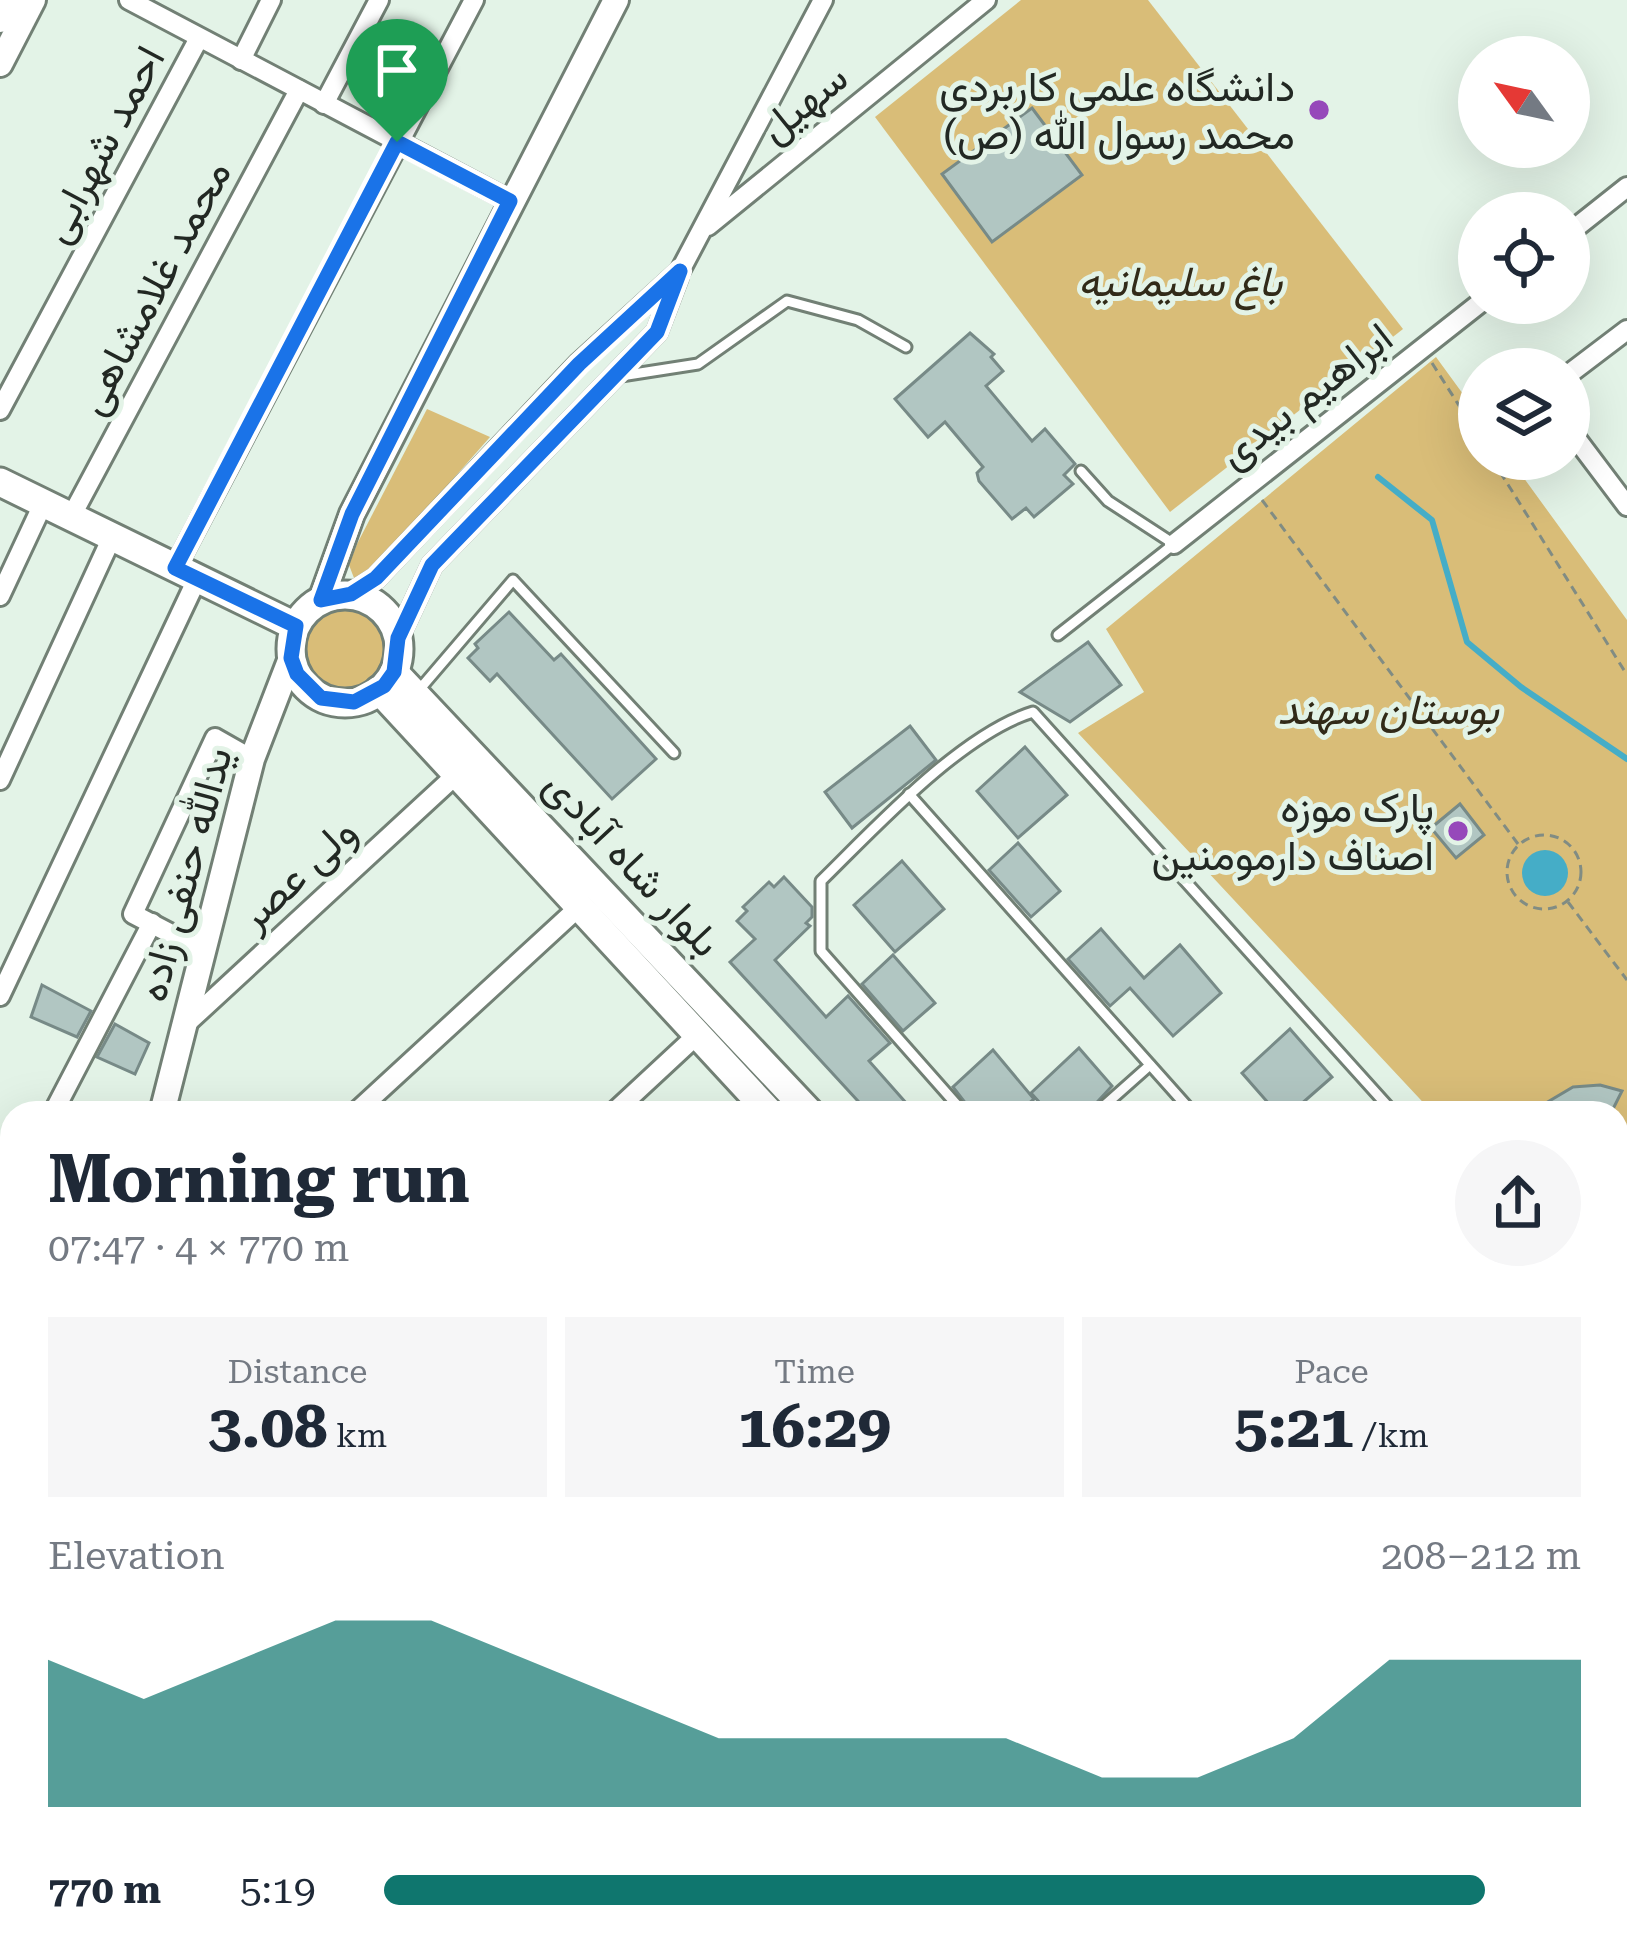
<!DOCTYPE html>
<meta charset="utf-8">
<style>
body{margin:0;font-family:"Roboto Serif",Vazirmatn,serif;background:#f6f6f7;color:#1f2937;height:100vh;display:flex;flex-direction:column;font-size:45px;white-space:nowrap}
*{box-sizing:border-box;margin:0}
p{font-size:39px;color:#747a83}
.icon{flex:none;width:66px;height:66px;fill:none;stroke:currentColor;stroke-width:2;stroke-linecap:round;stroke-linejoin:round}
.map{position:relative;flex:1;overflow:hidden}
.details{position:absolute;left:0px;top:1101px;width:1629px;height:858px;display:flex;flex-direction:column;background:#fff;border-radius:36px 36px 0 0;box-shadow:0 12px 48px #0002}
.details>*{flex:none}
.needle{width:78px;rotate:303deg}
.tools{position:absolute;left:1458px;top:36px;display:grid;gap:24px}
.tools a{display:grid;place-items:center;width:132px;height:132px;border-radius:50%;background:#fff;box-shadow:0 12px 48px #0002;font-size:60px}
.pin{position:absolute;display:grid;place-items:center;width:102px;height:102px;color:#fff;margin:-123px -51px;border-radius:50% 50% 50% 0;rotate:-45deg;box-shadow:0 0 12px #0007}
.pin .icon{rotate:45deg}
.round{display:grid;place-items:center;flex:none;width:126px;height:126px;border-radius:63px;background:#f6f6f7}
.headline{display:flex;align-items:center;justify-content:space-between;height:204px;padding:0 48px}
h1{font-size:66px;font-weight:700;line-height:90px}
.metrics{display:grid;grid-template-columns:repeat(3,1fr);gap:18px;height:204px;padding:12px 48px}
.metrics div{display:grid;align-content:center;border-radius:0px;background:#f6f6f7;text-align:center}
.metrics b{font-size:60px;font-weight:700}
.metrics small{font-size:33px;font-weight:400}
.metrics p{font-size:33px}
.chart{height:336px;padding:24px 48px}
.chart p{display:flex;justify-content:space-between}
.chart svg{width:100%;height:216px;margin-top:12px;fill:#0f766e;opacity:.7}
ul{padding:0 48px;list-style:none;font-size:39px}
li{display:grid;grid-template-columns:192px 144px 1fr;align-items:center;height:90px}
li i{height:30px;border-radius:15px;background:#0f766e}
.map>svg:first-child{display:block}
.green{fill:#d9bd78}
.water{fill:#45adc7}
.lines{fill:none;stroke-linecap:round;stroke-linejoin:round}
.stream{stroke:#45adc7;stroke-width:6}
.building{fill:#b1c6c2;stroke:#778a87;stroke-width:3}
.service-casing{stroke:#728075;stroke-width:15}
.minor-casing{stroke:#728075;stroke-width:24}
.tertiary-casing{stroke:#728075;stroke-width:30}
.secondary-casing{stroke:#728075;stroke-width:33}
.path{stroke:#818c83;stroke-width:3;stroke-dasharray:9 6;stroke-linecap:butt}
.service{stroke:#fff;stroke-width:9}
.minor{stroke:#fff;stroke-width:18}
.tertiary{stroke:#fff;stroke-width:24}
.secondary{stroke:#fff;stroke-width:27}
.route-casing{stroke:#fff;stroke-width:24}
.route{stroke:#1a73e8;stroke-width:15}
.poi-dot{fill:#9649ba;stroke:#e3f3e7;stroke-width:4.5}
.labels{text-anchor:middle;stroke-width:10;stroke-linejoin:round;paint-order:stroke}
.poi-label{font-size:42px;fill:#222823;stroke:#e3f3e7;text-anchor:end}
.street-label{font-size:42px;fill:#222823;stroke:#e3f3e7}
.park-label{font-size:42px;font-style:italic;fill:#312a18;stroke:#e3f3e7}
</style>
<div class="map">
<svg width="1627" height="1959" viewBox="0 0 1627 1959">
<rect width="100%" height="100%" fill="#e3f3e7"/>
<!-- green -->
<g class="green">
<path d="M1021,0h127l255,329 -233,183 -295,-395z"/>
<path d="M1436,357l43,59v43h31l117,161v701l-10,-11v-197h-184l-355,-380 66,-41 -38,-63z"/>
<path d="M427,409l63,28 -118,134 -18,7 -5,-13 8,-21z"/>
<circle cx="346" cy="648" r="41"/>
<path d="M12,1553v394h602l11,12h-625v-377z"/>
<path d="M1141,1947h399l10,12h-342l-14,-10 -7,10h-60z"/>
</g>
<!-- water -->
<circle class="water" cx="1545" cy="873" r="23"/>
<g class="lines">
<!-- stream -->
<path class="stream" d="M1378,477l54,43 35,122 54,45 106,72"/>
</g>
<!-- building -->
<g class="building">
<path d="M1032,108l50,67 -90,67 -50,-68z"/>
<path d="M970,333l24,21 -3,3 12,14 -17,15 46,55 13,-12 30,35 -11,11 9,9 -39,33 -8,-9 -14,11 -33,-38 -2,-8 6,-6 -38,-45 -17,15 -33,-38z"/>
<path d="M509,612l45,48 7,-6 95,105 -44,40 -115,-125 -7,7 -22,-23 10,-10 -3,-4z"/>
<path d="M1088,642l33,43 -51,37 -50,-30z"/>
<path d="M910,726l26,34 -84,68 -27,-36z"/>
<path d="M1025,747l42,48 -49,43 -41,-47z"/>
<path d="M1460,804l24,31 -28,23 -25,-30z"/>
<path d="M1018,843l42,48 -29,26 -42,-47z"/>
<path d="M902,861l42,48 -49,43 -41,-47z"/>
<path d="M784,877l28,30v10l-6,6 4,3 -35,34 51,57 22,-21 42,47 -21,18 46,52h-46l-139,-151 25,-23 -18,-18 10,-10 -4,-4 26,-25 5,5z"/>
<path d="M1101,929l43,49 36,-33 41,48 -48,43 -43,-48 -20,18 -42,-47z"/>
<path d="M893,955l42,48 -32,28 -41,-47z"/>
<path d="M42,985l49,26 -14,26 -46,-20z"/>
<path d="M115,1024l34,19 -14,31 -38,-17z"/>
<path d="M1290,1029l42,48 -41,36h-14l-35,-40z"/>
<path d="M1079,1048l33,38 -25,27h-38l-18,-20z"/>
<path d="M993,1050l41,49 -16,14h-45l-20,-26z"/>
<path d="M1600,1085l22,6 -11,22h-82l44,-26z"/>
</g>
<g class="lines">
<!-- service casing -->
<g class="service-casing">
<g id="service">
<path d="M621,376l77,-12 89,-63 71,19 48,27"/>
<path d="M1058,635l116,-91 -66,-43 -27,-30"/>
<path d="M419,690l94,-110 161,173"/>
<path d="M909,794l284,319"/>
<path d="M964,1113l-143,-162v-70c54,-53 140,-147 212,-169l361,401"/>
<path d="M1096,1113l54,-48"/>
</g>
</g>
<!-- minor casing -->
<g class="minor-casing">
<g id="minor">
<path d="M129,0l381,201"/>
<path d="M241,60l30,-60"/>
<path d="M324,104l55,-104"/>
<path d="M708,226l278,-226"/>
<path d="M1569,233l58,-46"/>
<path d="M1569,374l58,-44"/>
<path d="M0,410l199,-372"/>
<path d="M1569,429l58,77"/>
<path d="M71,517l228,-427"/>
<path d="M1174,544l306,-241"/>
<path d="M175,568l299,-568"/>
<path d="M351,594l25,-16 203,-215 101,-92 143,-271"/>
<path d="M0,596l43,-92"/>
<path d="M398,638l34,-73 225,-233 21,-55"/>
<path d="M0,780l112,-243"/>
<path d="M204,951l-71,-37 82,-176 37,21"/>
<path d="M0,996l197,-417"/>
<path d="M186,1024l271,-250"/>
<path d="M53,1113l99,-190"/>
<path d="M355,1113l224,-206"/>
<path d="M613,1113l84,-78"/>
<path d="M1617,1652l10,-10"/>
<path d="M1617,1806l10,11"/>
<path d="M984,1947l9,7"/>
<path d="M858,1959l10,-12"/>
</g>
</g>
<!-- tertiary casing -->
<g class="tertiary-casing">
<g id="tertiary">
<path d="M0,20l11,-20"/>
<path d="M0,64l33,-64"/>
<path d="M321,600l31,-86 264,-514"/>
<path d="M162,1113l90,-354 39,-101"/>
<path d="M0,1167l12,10"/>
<path d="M0,1215l12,9"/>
<path d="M0,1522l12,-25"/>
</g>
</g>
<!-- secondary casing -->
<g class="secondary-casing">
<g id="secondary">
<path d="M0,482l295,144"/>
<circle cx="345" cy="649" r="54"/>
<path d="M394,672l416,441"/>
<path d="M379,690l391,423"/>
<path d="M1617,1440l10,-8"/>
<path d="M1617,1516l10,-8"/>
<path d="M1617,1943l10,11"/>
<path d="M1565,1947l11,12"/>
<path d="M1022,1959l14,-12"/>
<path d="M1102,1959l15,-12"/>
</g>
</g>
<!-- path -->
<g class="path">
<path d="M1432,363l47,74"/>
<path d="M1492,459l135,216"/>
<path d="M1262,500l256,344"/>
<circle cx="1544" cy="872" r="37"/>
<path d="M1568,902l59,78"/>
</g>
<!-- service -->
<use href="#service" class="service"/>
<!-- minor -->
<use href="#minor" class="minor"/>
<!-- tertiary -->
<use href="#tertiary" class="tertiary"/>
<!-- secondary -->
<use href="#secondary" class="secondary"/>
</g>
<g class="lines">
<!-- route casing -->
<g class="route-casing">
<path id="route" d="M397,142l113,59 -158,313 -31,86 30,-6 25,-16 203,-214 101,-93 -23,61 -225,233 -34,73 -4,34 -10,14 -30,16 -33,-4 -24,-24 -6,-16 5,-32 -121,-58z"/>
</g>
<!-- route -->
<use href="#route" class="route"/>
</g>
<!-- markers -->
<g class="poi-dot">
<circle cx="1319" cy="110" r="12"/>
<circle cx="1458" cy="831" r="12"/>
</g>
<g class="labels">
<!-- poi labels -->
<g class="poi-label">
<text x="1295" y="101">دانشگاه علمی کاربردی<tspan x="1295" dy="48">محمد رسول الله (ص)</tspan></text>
<text x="1434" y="822">پارک موزه<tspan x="1434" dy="48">اصناف دارمومنین</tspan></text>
</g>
<!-- street labels -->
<g class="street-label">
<text transform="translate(803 102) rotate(-39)" y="15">سهیل</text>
<text transform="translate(102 144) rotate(-62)" y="15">احمد شهرابی</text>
<text transform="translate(153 287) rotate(-62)" y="15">محمد غلامشاهی</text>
<text transform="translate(1305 395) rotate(-38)" y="15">ابراهیم بیدی</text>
<text transform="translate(633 863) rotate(47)" y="15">بلوار شاه آبادی</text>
<text transform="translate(297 873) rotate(-43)" y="15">ولی عصر</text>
<text transform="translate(184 874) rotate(-75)" y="15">یدالله حنفی زاده</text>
</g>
<!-- park labels -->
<g class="park-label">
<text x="1180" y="296">باغ سلیمانیه</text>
<text x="1388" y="724">بوستان سهند</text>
</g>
</g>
</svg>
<div class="tools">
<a><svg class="needle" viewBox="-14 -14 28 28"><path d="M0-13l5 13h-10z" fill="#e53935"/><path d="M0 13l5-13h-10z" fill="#747a83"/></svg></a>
<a><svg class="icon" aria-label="locate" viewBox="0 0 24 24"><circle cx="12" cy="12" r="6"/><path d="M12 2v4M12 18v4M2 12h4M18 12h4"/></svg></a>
<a><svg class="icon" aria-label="layers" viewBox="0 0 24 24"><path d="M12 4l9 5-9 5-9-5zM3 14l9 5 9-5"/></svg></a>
</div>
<div class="pin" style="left:397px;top:142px;background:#1e9e55"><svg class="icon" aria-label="arrive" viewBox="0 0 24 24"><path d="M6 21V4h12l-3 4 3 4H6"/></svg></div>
<section class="details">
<div class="headline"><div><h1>Morning run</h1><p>07:47 · 4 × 770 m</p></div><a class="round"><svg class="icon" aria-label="share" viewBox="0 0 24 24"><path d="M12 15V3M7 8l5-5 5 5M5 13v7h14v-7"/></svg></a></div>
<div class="metrics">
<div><p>Distance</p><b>3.08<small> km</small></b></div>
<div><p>Time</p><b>16:29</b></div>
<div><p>Pace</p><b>5:21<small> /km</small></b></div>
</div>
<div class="chart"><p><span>Elevation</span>208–212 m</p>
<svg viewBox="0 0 160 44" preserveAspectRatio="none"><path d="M0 44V14L10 22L20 14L30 6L40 6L50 14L60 22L70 30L80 30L90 30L100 30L110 38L120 38L130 30L140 14L150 14L160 14V44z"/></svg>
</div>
<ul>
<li><b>770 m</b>5:19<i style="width:92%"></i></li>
</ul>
</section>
</div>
